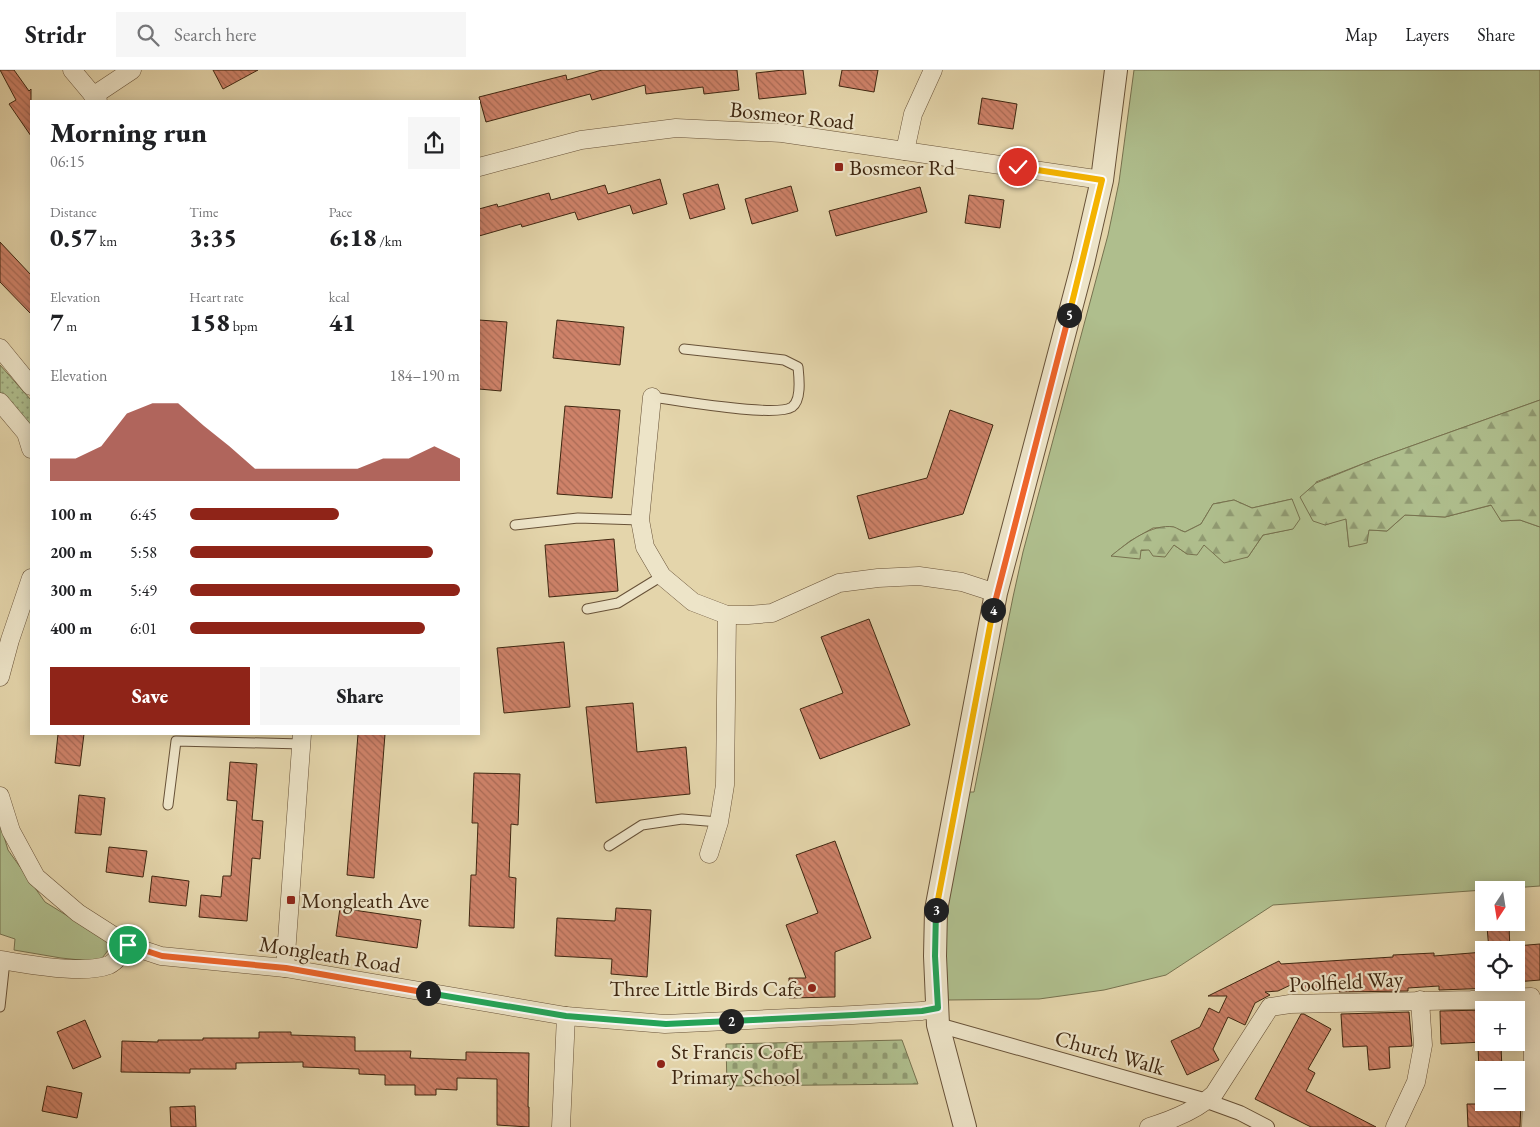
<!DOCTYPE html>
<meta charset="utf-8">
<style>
body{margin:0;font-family:"EB Garamond",serif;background:#f6f6f6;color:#202124;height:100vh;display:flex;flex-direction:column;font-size:19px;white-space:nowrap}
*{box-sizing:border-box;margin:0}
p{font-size:16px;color:#757577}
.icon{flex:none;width:28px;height:28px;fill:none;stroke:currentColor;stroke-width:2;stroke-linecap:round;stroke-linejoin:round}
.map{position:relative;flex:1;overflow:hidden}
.details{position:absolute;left:30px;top:30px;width:450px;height:635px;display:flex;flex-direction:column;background:#fff;border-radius:0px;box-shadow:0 2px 12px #0003}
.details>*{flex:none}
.needle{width:32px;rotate:192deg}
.buttons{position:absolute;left:1475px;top:811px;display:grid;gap:10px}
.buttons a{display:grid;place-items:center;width:50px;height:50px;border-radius:0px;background:#fff;box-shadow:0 2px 12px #0003;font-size:25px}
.pin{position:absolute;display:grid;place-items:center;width:42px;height:42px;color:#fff;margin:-21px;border:2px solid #fff;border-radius:50%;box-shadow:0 1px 5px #0007}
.km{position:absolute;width:25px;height:25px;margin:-12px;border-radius:50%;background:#222;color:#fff;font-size:14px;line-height:25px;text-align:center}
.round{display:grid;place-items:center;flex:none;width:52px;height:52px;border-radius:0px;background:#f6f6f6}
.overview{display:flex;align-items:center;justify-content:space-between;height:85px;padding:0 20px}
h1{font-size:28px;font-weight:800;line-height:38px}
.figures{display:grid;grid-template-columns:repeat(3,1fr);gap:8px;height:85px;padding:5px 20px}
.figures div{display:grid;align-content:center}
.figures b{font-size:25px;font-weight:800}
.figures small{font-size:14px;font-weight:400}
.figures p{font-size:14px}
.chart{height:140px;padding:10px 20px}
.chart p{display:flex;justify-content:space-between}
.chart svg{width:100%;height:90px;margin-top:5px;fill:#8f2418;opacity:.7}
.button{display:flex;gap:10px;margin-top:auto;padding:10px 20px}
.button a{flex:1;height:58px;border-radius:0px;background:#8f2418;color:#fff;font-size:20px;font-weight:800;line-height:58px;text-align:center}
.button a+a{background:#f6f6f6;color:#202124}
ul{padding:0 20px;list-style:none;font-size:16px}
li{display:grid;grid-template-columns:80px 60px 1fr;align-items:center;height:38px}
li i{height:12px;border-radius:6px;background:#8f2418}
header{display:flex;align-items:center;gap:30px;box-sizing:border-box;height:70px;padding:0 25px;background:#fff;border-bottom:1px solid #e0e0e0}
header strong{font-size:24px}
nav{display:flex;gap:28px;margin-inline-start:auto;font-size:18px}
.search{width:350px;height:45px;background:#f6f6f6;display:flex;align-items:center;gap:12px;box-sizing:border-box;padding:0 18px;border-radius:0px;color:#757577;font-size:19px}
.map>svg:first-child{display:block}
.grass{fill:#afbe8d;stroke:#77724f;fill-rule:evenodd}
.forest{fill:url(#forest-firs);stroke:#77724f}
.cemetery{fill:url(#cemetery-stones);stroke:#77724f}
.park{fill:url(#park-dots);stroke:#77724f}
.building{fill:url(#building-back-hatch);stroke:#3f2711}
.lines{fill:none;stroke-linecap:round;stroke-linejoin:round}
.service-casing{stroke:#685238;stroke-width:11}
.pedestrian-casing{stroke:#685238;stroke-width:16}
.minor-casing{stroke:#685238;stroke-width:19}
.tertiary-casing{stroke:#685238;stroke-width:24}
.service{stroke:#ede4c8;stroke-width:9}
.pedestrian{stroke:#ede4c8;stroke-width:14}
.minor{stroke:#ede4c8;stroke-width:18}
.tertiary{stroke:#ede4c8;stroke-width:22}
.split-1-casing{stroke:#fff;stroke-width:10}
.split-2-casing{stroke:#fff;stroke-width:10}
.split-3-casing{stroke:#fff;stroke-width:10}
.split-4-casing{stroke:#fff;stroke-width:10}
.split-5-casing{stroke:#fff;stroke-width:10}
.split-6-casing{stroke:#fff;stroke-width:10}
.split-1{stroke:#f0652b;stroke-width:6}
.split-2{stroke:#22a559;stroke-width:6}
.split-3{stroke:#22a559;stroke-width:6}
.split-4{stroke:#f5b400;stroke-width:6}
.split-5{stroke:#f0652b;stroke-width:6}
.split-6{stroke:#f5b400;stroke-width:6}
.poi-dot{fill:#8f2418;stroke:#ede4c8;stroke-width:2}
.labels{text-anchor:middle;stroke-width:4.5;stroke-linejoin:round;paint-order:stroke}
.street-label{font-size:22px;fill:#3f2711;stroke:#ede4c8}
.poi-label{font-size:22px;fill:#3f2711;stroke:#ede4c8;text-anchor:start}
</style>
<header>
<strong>Stridr</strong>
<div class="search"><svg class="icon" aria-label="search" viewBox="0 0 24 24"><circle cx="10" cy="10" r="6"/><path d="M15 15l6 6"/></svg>Search here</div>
<nav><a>Map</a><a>Layers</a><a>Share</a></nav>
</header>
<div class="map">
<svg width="1540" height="1057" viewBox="0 0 1540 1057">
<defs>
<pattern id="forest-firs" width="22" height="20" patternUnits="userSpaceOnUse" patternTransform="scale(1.25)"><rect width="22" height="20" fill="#afbe8d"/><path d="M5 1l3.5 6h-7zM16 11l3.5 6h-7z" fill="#909a72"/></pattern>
<pattern id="cemetery-stones" width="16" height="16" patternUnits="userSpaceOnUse" patternTransform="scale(1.25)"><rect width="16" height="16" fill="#afbe8d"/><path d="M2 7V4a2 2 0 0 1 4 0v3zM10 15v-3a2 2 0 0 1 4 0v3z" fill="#909a72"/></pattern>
<pattern id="park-dots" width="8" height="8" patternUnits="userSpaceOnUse" patternTransform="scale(1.25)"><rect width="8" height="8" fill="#afbe8d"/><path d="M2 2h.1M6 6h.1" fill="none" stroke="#909a72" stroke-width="1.8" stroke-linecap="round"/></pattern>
<pattern id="building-back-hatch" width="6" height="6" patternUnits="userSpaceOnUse" patternTransform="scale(1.25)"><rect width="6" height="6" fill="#ce8269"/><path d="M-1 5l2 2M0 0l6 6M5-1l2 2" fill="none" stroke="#a96a55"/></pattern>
</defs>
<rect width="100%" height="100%" fill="#e4d5ab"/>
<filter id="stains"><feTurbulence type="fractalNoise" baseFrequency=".004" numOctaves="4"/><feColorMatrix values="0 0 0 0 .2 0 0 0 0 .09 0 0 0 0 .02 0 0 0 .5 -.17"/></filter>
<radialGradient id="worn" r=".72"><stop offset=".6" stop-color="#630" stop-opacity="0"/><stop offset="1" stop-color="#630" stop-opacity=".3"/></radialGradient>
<!-- grass -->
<g class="grass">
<path d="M1134,0h406v330l-165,59 -59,23 9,43 21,-7 3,29 20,-17 18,1 18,-16 40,2 47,-12 9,16 19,-1 20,7v359l-267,19 -107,70 -62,15 -65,9 -91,1 -2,-44v-45l23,-119h5l39,-195 10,-45 85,-317 11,-53zM1292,429v30l-29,6 -15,22 -44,-12 -17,9 -13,-9 -63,11 19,-15 23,-13 20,-1 12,5 16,-8 12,-20 21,-4 18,8z"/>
<path d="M0,753l8,27 37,52 68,42 -14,18 -38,-4 -47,-8 1,-11 -15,-5z"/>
</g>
<!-- forest -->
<g class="forest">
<path d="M1540,330v127l-20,-7 -19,1 -10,-16 -46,12 -40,-2 -18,16 -18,-1 -2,13 -18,4 -3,-28 -21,6 -12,-4 -13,-24 16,-14 59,-24z"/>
<path d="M1292,429l8,20 -7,10 -30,6 -15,22 -24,6 -20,-18 -7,10 -10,-1 -13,-9 -9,12 -12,-1 -4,-6h-8l-1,9 -29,-3c16,-13 41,-33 63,-29 3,1 7,4 11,5l16,-8 12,-20 21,-4 18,8z"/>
</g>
<!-- cemetery -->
<path class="cemetery" d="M902,970l16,44 -191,2 -1,-42z"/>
<!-- park -->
<path class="park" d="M0,295l31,35v28l-31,-35z"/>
<!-- building -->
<g class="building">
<path d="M0,0h14l15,21 2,-2v47l-22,-32 7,-4z"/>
<path d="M213,0h45l-35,19z"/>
<path d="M602,0h135l2,20 -35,4 -1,-7 -57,7 -1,-9 -53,15 -2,-6 -104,28 -7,-25 87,-22 1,5z"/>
<path d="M783,0h20l3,24 -47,5 -3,-26z"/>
<path d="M842,0h36l-4,22 -35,-6z"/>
<path d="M982,28l35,6 -4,25 -35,-5z"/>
<path d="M660,109l7,25 -34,10 -3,-9 -52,15 -3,-8 -53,15 -1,-3 -42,12v-27l18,-5 1,3 51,-14 2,7 54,-15 3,9z"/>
<path d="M718,114l7,25 -35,10 -7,-25z"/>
<path d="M791,116l7,25 -46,13 -7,-25z"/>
<path d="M920,117l7,25 -91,24 -7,-25z"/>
<path d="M969,125l35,5 -4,28 -35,-5z"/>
<path d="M0,172l31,33v39l-31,-32z"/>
<path d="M479,250l28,2 -6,69 -22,-2z"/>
<path d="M557,250l67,7 -4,38 -67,-7z"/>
<path d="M565,336l55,4 -8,88 -55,-4z"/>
<path d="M950,340l43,15 -30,89 -94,25 -12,-43 70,-18z"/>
<path d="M614,469l4,52 -69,6 -4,-52z"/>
<path d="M869,549l41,106 -90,34 -20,-50 43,-16 -22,-56z"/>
<path d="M564,572l6,65 -66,6 -7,-65z"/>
<path d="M633,633l4,49 49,-5 4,47 -94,9 -10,-96z"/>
<path d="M58,664h26l-4,32 -25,-3z"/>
<path d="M358,664h27l-11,144 -27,-3z"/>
<path d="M230,692l27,2 -5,56 11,1 -3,38 -8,-1 -5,63 -48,-4 2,-22 20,2 2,-21h8l6,-75 -10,-1z"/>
<path d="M474,703l46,1 -2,51 -7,-1 -2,53 7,1 -2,50 -45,-2 2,-51h5l2,-52h-6z"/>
<path d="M79,725l26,3 -4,37 -26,-2z"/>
<path d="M835,771l36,97 -36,14v45l-46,1v-20h17l-20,-53 32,-12 -22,-58z"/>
<path d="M109,777l38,4 -4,26 -37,-5z"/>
<path d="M152,806l37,5 -3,25 -37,-4z"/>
<path d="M340,838l81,12 -4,28 -81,-12z"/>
<path d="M616,838l35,2 -4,67 -36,-3 1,-15 -57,-3 2,-38 58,3z"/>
<path d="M1509,856l1,24h-21l-2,-23z"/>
<path d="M1540,874v36l-24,2v-36z"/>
<path d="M1484,882v30h37v5l-82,3v-4l-31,2v3l-69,1v-6l-37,3 -1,-9 -23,11 -13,1 5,3 -15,8 -10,22 -17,-8 -15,32 6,11 -32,15 -16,-34 29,-14 9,-19 10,5 8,-17h-19l71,-35 2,3 112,-7v-2l41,-2v3z"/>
<path d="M1484,940v32l-43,2 -1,-33z"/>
<path d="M1409,942l3,34 -23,1 1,21 -21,2 -2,-24 -24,1 -2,-33z"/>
<path d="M1301,944h3l27,15 -23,40 7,4 -9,18 70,36h-65l-56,-28z"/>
<path d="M85,950l16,37 -28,12 -16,-37z"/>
<path d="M259,962h32v3l64,2v14h56l-1,7 56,2v-8l63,1 -1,54h1v20l-32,-2v-46l-40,-1v12l-21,-1v6h-21v-10h-30v-10l-26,-1v-5l-56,-2v-5l-67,1v6h-46v4l-69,-1 1,-31 36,1v-2h45v-2h56z"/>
<path d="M1501,976l1,24h-23l-1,-23z"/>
<path d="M47,1016l35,7 -5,25 -35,-7z"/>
<path d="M1480,1032h41l-1,25h-52l-1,-23h13z"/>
<path d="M195,1036l1,21h-25l-1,-20z"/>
</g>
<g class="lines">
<!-- service casing -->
<g class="service-casing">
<g id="service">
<path d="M652,327c24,3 123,21 140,10 10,-7 7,-30 6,-40l-14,-7 -100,-11"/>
<path d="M515,455l63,-7 62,2"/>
<path d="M587,539l31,-6 44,-27"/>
<path d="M168,735l8,-64 126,3"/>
<path d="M609,776l33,-21 40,-6 37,3"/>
<path d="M0,937l5,-46"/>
</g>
</g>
<!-- pedestrian casing -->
<g class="pedestrian-casing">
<path id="pedestrian" d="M938,955l269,76 33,12 27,14"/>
</g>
<!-- minor casing -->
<g class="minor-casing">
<g id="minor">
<path d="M72,0l26,31"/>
<path d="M93,26l39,-26"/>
<path d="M905,81l8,-37 20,-44"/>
<path d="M479,97l102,-27 95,-12 106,5 320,47"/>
<path d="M0,278l31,38"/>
<path d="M652,327l-12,123 5,27 17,29 31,26 34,13h21l24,-2 67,-30 39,-5 41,-2 43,6 34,11"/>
<path d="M0,332l26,31 5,16"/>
<path d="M0,607l10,-37 21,-62"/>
<path d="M0,726l11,35 25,46 42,36 50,32 33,11 124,12 281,48 99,8 188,-9 69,-4 17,-3"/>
<path d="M709,784l10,-32 6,-37 2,-170"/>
<path d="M0,890c28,4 83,15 109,5 8,-4 14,-13 19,-20"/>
<path d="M285,898l17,-234"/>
<path d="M561,1057l5,-111"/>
<path d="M1149,1057c23,-7 48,-17 65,-33l56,-87 20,-3 181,-4 60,-3 3,8 -3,122"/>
<path d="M1395,1057l21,-45 7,-37 -3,-45"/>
</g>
</g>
<!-- tertiary casing -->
<g class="tertiary-casing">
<path id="tertiary" d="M965,1057l-27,-102 -3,-69 1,-46 60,-317 87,-330 19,-83 14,-110"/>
</g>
<!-- service -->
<use href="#service" class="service"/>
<!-- pedestrian -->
<use href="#pedestrian" class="pedestrian"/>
<!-- minor -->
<use href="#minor" class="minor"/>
<!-- tertiary -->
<use href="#tertiary" class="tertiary"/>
</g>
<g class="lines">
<!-- split-1 casing -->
<g class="split-1-casing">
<path id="split-1" d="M128,875l34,11 124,12 142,25"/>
</g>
<!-- split-2 casing -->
<g class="split-2-casing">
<path id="split-2" d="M428,923l138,23 100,8 65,-3"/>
</g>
<!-- split-3 casing -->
<g class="split-3-casing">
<path id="split-3" d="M731,951l123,-6 68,-4 16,-3 -3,-52 1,-46"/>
</g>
<!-- split-4 casing -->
<g class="split-4-casing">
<path id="split-4" d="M936,840l57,-300"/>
</g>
<!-- split-5 casing -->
<g class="split-5-casing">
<path id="split-5" d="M993,540l76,-295"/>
</g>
<!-- split-6 casing -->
<g class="split-6-casing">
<path id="split-6" d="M1018,97l84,13 -33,135"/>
</g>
<!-- split-1 -->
<use href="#split-1" class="split-1"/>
<!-- split-2 -->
<use href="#split-2" class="split-2"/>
<!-- split-3 -->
<use href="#split-3" class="split-3"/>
<!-- split-4 -->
<use href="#split-4" class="split-4"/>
<!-- split-5 -->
<use href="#split-5" class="split-5"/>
<!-- split-6 -->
<use href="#split-6" class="split-6"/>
</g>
<!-- markers -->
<g class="poi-dot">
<rect x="834" y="92" width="10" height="10" rx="2.5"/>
<rect x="286" y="825" width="10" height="10" rx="2.5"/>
<circle cx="812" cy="918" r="5"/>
<circle cx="661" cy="994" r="5"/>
</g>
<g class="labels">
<!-- street labels -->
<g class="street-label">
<text transform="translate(792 45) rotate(6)" y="8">Bosmeor Road</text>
<text transform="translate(330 884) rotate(9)" y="8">Mongleath Road</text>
<text transform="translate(1346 911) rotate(-3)" y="8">Poolfield Way</text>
<text transform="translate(1110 982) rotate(16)" y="8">Church Walk</text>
</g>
<!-- poi labels -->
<g class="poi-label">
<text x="849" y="105">Bosmeor Rd</text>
<text x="301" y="838">Mongleath Ave</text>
<text x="802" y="926" text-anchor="end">Three Little Birds Cafe</text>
<text x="671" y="989">St Francis CofE<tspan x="671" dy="25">Primary School</tspan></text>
</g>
</g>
<rect width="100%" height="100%" filter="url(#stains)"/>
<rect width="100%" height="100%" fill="url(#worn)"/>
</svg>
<div class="buttons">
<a><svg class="needle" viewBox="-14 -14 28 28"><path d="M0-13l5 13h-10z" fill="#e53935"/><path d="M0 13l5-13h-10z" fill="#757577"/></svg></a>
<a><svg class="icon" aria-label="locate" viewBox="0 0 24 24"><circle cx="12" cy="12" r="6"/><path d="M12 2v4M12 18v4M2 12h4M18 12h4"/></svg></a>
<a>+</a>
<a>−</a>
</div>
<div class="pin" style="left:128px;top:875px;background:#1e9e55"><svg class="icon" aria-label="arrive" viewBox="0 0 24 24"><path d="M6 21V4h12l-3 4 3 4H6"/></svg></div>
<div class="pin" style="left:1018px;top:97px;background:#d93025"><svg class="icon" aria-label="check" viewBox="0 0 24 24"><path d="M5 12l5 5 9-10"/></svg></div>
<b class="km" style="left:428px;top:923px">1</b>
<b class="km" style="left:731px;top:951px">2</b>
<b class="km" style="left:936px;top:840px">3</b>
<b class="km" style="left:993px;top:540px">4</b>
<b class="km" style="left:1069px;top:245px">5</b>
<section class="details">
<div class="overview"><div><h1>Morning run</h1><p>06:15</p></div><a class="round"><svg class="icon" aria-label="share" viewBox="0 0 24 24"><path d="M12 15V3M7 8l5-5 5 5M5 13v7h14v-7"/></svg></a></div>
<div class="figures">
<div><p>Distance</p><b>0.57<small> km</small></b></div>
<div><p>Time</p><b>3:35</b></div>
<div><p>Pace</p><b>6:18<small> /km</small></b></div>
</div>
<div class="figures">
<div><p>Elevation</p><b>7<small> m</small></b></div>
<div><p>Heart rate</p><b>158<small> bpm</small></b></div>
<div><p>kcal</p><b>41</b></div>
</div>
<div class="chart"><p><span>Elevation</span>184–190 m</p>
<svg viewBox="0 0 160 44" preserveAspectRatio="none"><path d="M0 44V33L10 33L20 27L30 11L40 6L50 6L60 17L70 27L80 38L90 38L100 38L110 38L120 38L130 33L140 33L150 27L160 33V44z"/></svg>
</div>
<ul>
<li><b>100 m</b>6:45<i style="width:55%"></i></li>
<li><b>200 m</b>5:58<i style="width:90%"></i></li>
<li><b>300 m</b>5:49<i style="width:100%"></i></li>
<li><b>400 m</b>6:01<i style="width:87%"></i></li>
</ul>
<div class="button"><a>Save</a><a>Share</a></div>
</section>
</div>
